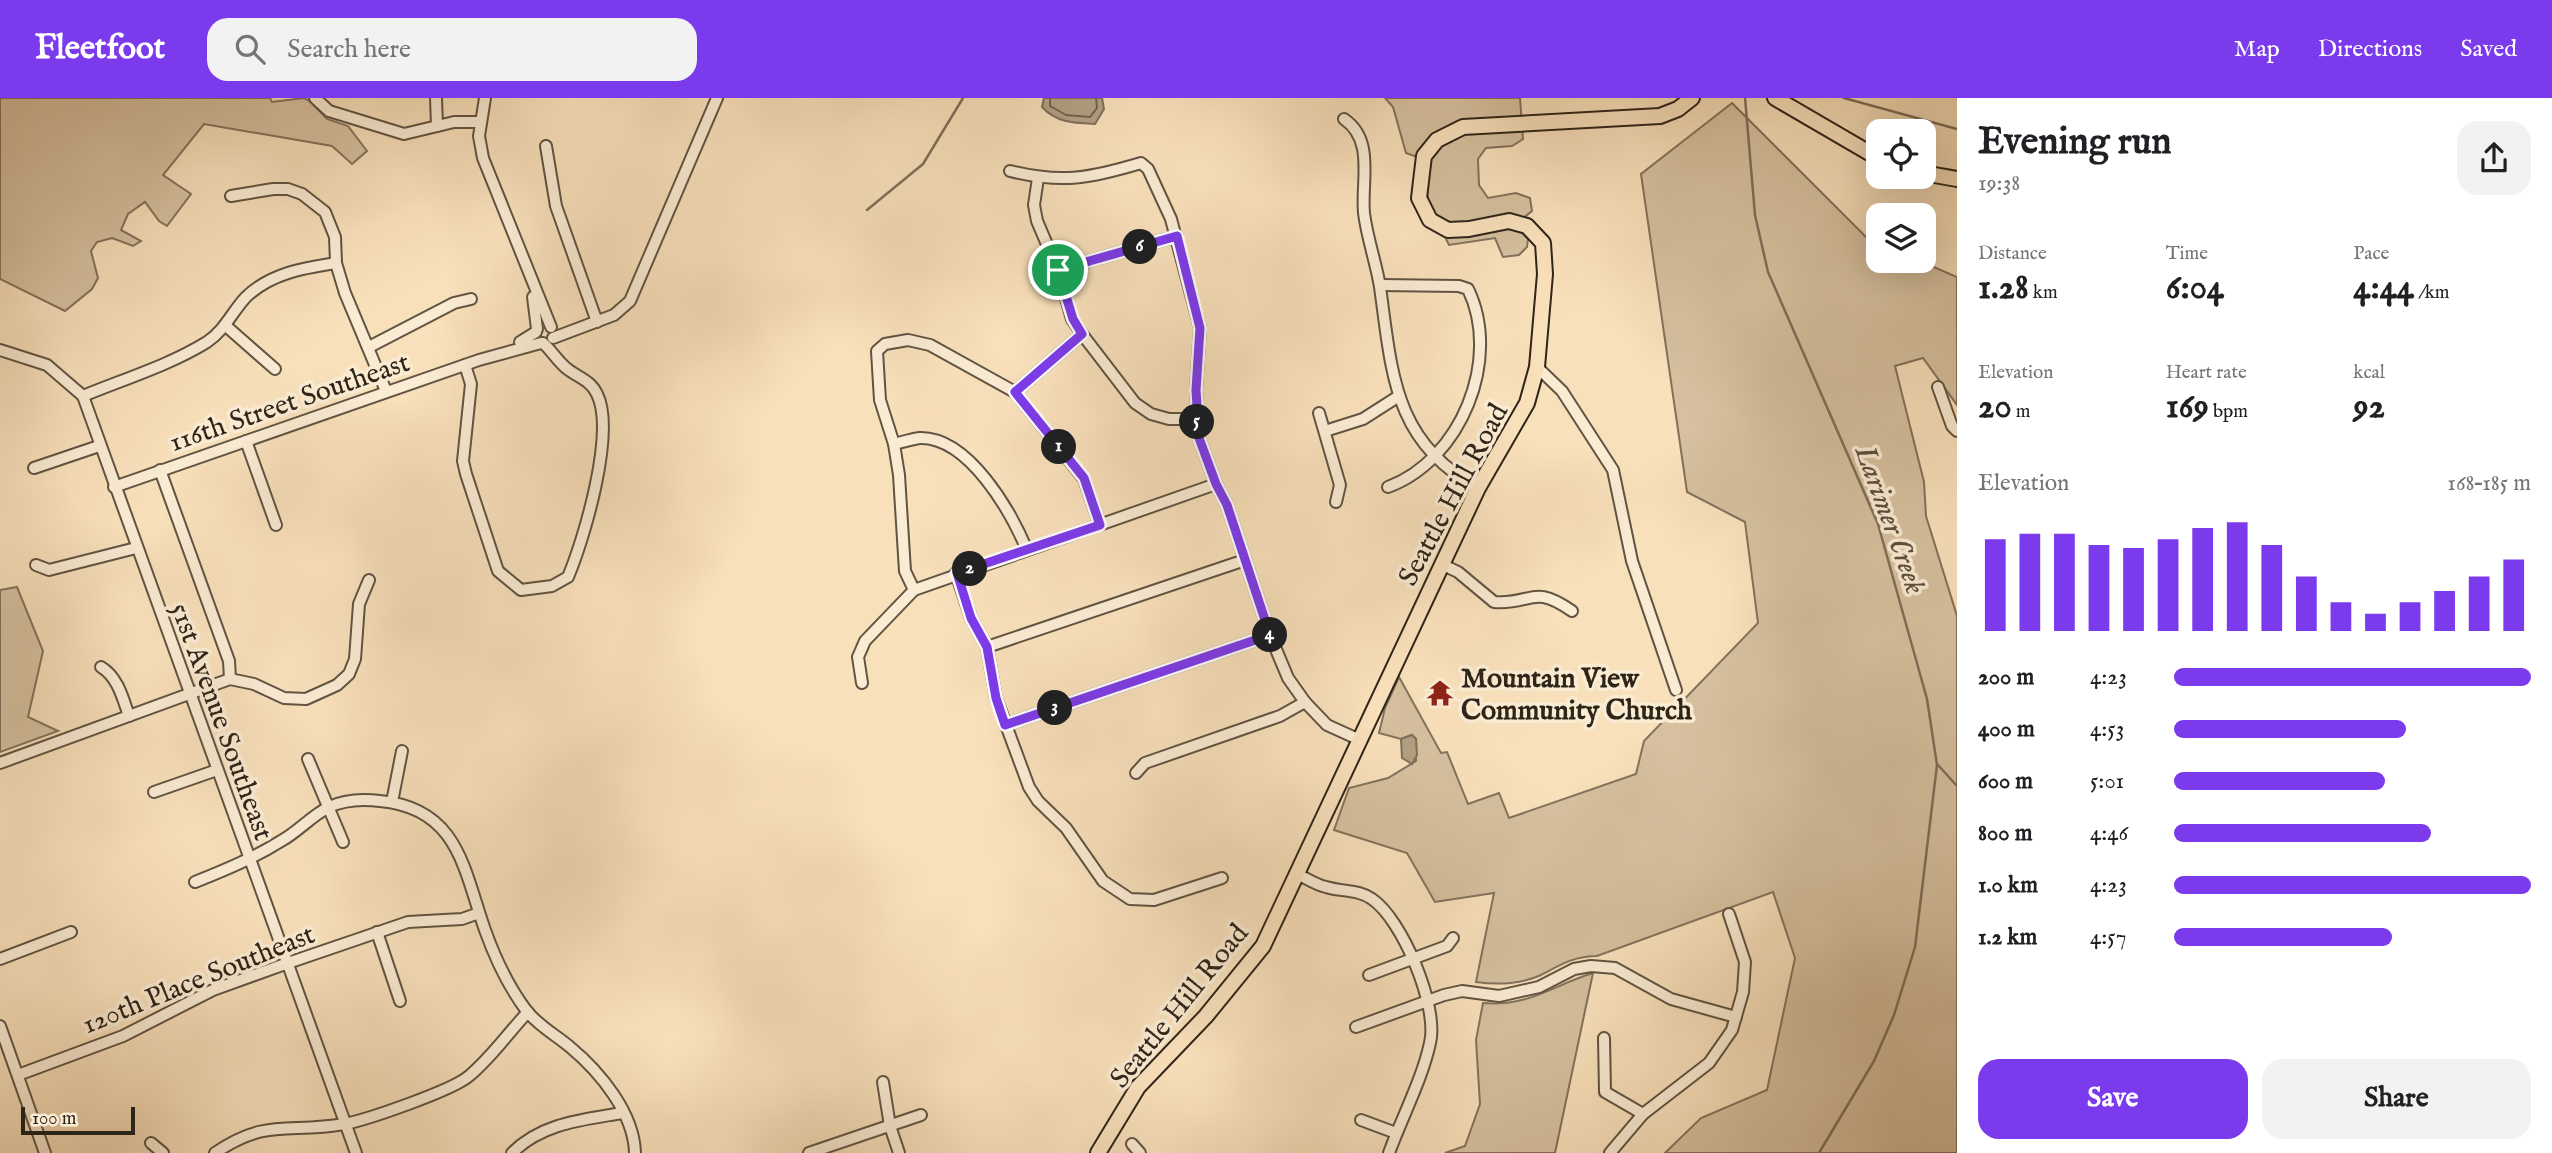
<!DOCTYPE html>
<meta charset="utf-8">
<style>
body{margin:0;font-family:"IM FELL English",serif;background:#f2f2f2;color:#202124;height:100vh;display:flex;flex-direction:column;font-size:26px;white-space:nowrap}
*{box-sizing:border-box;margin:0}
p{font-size:23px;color:#757577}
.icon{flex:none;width:38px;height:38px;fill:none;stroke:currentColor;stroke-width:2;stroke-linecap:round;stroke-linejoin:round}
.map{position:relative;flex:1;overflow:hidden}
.side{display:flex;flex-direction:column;background:#fff;width:595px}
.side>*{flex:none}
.buttons{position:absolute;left:1866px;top:21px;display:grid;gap:14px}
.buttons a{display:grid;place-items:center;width:70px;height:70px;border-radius:14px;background:#fff;box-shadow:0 7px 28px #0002;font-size:35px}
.scale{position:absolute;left:21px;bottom:18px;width:114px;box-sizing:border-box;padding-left:7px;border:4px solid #2e2519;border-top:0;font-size:19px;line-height:24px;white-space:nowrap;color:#2e2519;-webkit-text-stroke:5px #faebd3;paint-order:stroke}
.pin{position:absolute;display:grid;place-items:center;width:60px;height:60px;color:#fff;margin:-30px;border:4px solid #fff;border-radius:50%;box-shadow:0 2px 7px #0007}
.km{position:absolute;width:35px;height:35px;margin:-18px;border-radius:50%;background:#222;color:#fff;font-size:19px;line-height:35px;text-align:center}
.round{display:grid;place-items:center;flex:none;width:74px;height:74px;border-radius:21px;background:#f2f2f2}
.headline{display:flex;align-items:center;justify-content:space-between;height:119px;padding:0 21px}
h1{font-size:38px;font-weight:700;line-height:52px}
.stats{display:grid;grid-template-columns:repeat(3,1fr);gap:10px;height:119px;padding:7px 21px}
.stats div{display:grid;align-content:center}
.stats b{font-size:35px;font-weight:700}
.stats small{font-size:19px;font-weight:400}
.stats p{font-size:19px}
.chart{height:196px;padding:14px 21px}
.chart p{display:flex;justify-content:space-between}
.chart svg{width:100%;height:126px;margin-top:7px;stroke:#7c3aed;stroke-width:6}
.primary-button{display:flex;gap:14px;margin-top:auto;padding:14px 21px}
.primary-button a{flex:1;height:80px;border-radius:21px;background:#7c3aed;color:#fff;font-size:28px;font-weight:700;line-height:80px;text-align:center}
.primary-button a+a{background:#f2f2f2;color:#202124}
ul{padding:0 21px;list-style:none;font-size:23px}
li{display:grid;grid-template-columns:112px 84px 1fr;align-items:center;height:52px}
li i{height:18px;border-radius:9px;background:#7c3aed}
header{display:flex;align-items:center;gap:42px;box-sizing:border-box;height:98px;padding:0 35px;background:#7c3aed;color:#fff}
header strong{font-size:33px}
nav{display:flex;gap:38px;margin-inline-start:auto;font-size:24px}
.search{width:490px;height:63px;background:#f2f2f2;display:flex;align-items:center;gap:18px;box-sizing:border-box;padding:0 24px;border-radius:21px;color:#757577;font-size:26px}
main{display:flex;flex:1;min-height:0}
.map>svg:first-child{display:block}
.green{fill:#d6c09f;stroke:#82725c;stroke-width:2}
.water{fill:#b3a084;stroke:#7e6f59;stroke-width:2}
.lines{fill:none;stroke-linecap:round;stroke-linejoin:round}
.shore{stroke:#70624e;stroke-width:2}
.stream{stroke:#7e6f59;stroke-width:2.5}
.minor-casing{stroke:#605442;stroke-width:14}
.major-casing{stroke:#2e2519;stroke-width:18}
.minor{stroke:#faebd3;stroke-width:10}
.major{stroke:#f8e0bb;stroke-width:14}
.route-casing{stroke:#fff;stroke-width:14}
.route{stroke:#7c3aed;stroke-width:9}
.labels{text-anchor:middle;stroke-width:7;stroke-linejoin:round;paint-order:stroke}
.street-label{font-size:28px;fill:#2e2519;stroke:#faebd3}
.poi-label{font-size:28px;font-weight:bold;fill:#2e2519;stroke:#faebd3;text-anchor:start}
.water-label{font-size:30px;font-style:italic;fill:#5d503e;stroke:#faebd3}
</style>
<header>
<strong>Fleetfoot</strong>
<div class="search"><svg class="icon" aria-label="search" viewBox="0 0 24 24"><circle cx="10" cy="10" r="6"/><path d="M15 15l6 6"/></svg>Search here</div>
<nav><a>Map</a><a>Directions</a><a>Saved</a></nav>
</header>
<main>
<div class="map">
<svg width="1957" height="1055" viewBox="0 0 1957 1055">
<rect width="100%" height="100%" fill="#f8e0bb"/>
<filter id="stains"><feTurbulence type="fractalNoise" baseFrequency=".00286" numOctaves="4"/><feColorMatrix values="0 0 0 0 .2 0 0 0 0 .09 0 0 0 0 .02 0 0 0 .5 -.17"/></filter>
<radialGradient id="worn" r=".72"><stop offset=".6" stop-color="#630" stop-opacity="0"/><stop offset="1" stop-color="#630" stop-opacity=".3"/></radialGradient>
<!-- green -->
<g class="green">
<path d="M0,0h270l2,4 32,-4 7,4 16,17 21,7 19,25 -15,13 -20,-18 -128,-22 -41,51 28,19 -24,32 -8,-5 -14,-19 -17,12 -7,16 20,11 -8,5 -21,-8 -15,4 -6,9 7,27 -6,11 -27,22 -65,-32z"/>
<path d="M1385,0h135l3,41 -11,7 -26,2 -8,11 1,26 9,13 28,-5 14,5 2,13 -10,8 -5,9 11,11 -1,8 -8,8 -16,2 -8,-19 -46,7 -19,-38 -10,-49 -14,-5 -13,-46z"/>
<path d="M1732,5l136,136 10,4v18h42l37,16v128l-34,-47 -28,8 29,116 2,34 31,100v537h-292l36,-35 66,-28 28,-132 -22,-66 -176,64c-23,0 -37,9 -56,19 -20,9 -44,10 -65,7l18,-89 -59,9 -28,-49 -73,-23 15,-42 39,-10 28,-17v-22l-4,-4 -11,4 -22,-6 6,-25 14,-31 42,76 6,-1 21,52 31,-11 10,25 127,-44 8,-33 114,-118 -13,-101 -58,-30 -46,-318z"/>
<path d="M17,489l26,64 -15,66 30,14 -58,21v-162z"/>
<path d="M1593,875l-38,180h-110l20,-7 15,-42 -4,-64 7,-37c46,4 70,-18 110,-30z"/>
</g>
<!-- water -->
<g class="water">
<path d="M1044,0h58l2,11 -9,15c-21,-1 -38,-1 -53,-17z"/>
<path d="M1412,637l4,4 1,16 -5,9 -10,-6 -1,-19z"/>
</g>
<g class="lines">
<!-- shore -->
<path class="shore" d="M1050,0v8l16,9 24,2 7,-9 -1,-10"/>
<!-- stream -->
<g class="stream">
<path d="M1745,0l10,117 13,57 110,252 49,175 10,66 -22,182 -21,68 -20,46 -55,92"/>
<path d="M1844,0l113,31"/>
<path d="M867,112l56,-46 40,-66"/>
<path d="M1938,667l19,21"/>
</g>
<!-- minor casing -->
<g class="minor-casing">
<g id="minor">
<path d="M315,0l14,13 75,23 50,-12h26"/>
<path d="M436,0l1,28"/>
<path d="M485,0l-6,38 4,22 68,169"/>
<path d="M1344,21c31,21 17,62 20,94 3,25 12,49 16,74 12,85 13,155 98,201"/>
<path d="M546,48l10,60 41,116"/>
<path d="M1010,73c52,13 81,7 131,-8l7,6 23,50 29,109 -4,62 3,48 17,46 11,21 43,130 18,43 17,24 22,23 33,15"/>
<path d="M1038,80l-4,27 3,16 21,49 14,49 10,15 53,69 16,11 18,5h28"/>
<path d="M231,98l42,-7h15l14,5 23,18 10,25 1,26 9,30 41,98"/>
<path d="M1058,172l119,-34"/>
<path d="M1380,187l79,1 9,3c34,70 -7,171 -80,198"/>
<path d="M533,199l4,32"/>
<path d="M226,228l49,43"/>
<path d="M553,240l61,-23 16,-14 87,-203"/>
<path d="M520,244l16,-10"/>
<path d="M369,249l85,-44 17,-4"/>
<path d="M0,252l47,15 36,31 273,757"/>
<path d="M465,267l6,19 -8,77 3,13 32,97 23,19 31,-4 16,-9c16,-38 48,-145 29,-183 -7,-15 -21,-17 -32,-27 -8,-7 -14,-17 -22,-24"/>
<path d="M1537,269l25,24 51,79 19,91 44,129"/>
<path d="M1938,289l14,39 5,5"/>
<path d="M1015,294l67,-58"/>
<path d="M83,298c41,-17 87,-31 124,-54 18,-12 25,-30 39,-45 25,-24 58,-29 90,-34"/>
<path d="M1319,315l21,72 -4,17"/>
<path d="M1325,333l38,-12 36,-23"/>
<path d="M246,343l30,84"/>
<path d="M894,346c8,-2 18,-5 26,-6 49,-1 91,74 107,112"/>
<path d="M34,370l65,-22"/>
<path d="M160,372l69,191 1,18"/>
<path d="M114,389l365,-127 62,-17"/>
<path d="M1441,466l17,8 36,30c39,3 38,-19 78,9"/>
<path d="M36,467l13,5 87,-22"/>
<path d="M956,475l15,45 16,29 9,51 33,89 9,14 28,27 37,53 27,18 24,1 68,-22"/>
<path d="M914,492l-9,-19 -6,-96 -5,-31 -14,-44 -3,-49 8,-7 23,-4 22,5 85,47 69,87 16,46"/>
<path d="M987,549l258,-87"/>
<path d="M101,569c17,10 22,32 28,49"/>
<path d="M862,585l-4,-26 7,-16 49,-51 302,-106"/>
<path d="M1005,627l265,-90"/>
<path d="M308,661l35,83"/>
<path d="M0,665l230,-84 24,5 30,14 22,1 31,-14 12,-11 6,-15 4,-55 10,-24"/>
<path d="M1136,675l9,-10 135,-47 25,-14"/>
<path d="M154,694l63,-22"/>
<path d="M392,704l10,-51"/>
<path d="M1297,776c9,4 19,11 29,13 16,5 32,2 46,12 30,20 67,108 58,144 -8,37 -28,74 -41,110"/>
<path d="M195,784c30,-12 59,-24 86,-41 17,-9 30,-25 48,-34 15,-7 35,-8 51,-6 79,7 84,70 105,129 10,28 23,56 41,80 11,15 30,25 44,37 30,25 64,66 65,106"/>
<path d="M377,834l23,69"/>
<path d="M0,861l71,-27"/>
<path d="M1369,877l78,-29 6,-8"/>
<path d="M0,928l45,127"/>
<path d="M1356,929l88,-32 18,-4 37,5 40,-9 35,-18 17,-3 24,2 56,31 65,18"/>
<path d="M1604,940l1,54 38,22"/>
<path d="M18,977l105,-39 90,-46 75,-27 120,-41 54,-3 17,-6"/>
<path d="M883,984l7,44 9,27"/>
<path d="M1361,1022l35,13"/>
<path d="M151,1045l12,10"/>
<path d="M1132,1046l8,9"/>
<path d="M215,1055c53,-36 74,-19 129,-29 23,-4 109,-34 125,-48 22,-18 39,-43 59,-64"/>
<path d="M512,1055c30,-30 70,-33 110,-40"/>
<path d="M809,1055l112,-38"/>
<path d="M1610,1055l33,-39 66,-51 23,-33 11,-38 2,-30 -16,-48"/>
</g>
</g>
<!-- major casing -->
<g class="major-casing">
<g id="major">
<path d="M1775,0l103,60"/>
<path d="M1923,75l34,6"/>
<path d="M1098,1055l40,-66 68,-71 57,-70 215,-458 49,-85 10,-36 8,-93 -2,-31 -16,-17 -18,-5 -40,8 -21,1 -18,-10 -11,-22 5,-42 13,-16 26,-13 197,-11 18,-7 14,-11"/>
</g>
</g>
<!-- minor -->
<use href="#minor" class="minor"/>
<!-- major -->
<use href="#major" class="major"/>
</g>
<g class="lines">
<!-- route casing -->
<g class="route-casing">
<path id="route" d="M1177,138l23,92 -4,62 3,48 17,46 11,21 43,130 -265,90 -9,-27 -9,-51 -16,-29 -14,-45 143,-48 -16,-47 -69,-86 67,-58 -9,-15 -15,-49z"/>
</g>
<!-- route -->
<use href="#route" class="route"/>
</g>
<!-- icons -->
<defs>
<g id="temple-bare" transform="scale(2.1)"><path d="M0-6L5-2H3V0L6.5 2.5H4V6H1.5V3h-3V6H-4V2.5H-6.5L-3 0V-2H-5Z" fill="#8f2418" stroke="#faebd3" stroke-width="2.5" paint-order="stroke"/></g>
</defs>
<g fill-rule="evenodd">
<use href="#temple-bare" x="1440" y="595"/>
</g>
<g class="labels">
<!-- street labels -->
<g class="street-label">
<text transform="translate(289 303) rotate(-19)" y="10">116th Street Southeast</text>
<text transform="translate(1452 396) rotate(-62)" y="10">Seattle Hill Road</text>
<text transform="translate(223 623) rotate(70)" y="10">51st Avenue Southeast</text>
<text transform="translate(198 880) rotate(-22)" y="10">120th Place Southeast</text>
<text transform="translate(1178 907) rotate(-51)" y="10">Seattle Hill Road</text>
</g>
<!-- poi labels -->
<g class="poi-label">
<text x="1461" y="589">Mountain View<tspan x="1461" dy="32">Community Church</tspan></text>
</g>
<!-- water labels -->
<g class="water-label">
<text transform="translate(1891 421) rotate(70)" y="10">Larimer Creek</text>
</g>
</g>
<rect width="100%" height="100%" filter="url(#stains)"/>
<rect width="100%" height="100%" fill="url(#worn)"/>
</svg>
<div class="buttons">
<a><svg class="icon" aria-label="locate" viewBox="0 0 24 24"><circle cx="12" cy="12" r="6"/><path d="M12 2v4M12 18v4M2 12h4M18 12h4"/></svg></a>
<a><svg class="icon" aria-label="layers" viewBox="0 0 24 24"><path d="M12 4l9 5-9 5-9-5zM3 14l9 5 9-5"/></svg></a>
</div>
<div class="scale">100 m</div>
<div class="pin" style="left:1058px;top:172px;background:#1e9e55"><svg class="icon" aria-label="arrive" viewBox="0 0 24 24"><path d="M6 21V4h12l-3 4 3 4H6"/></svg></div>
<b class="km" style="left:1059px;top:349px">1</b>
<b class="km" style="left:970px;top:471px">2</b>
<b class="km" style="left:1055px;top:610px">3</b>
<b class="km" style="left:1270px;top:537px">4</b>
<b class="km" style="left:1197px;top:324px">5</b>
<b class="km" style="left:1140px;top:149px">6</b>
</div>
<section class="side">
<div class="headline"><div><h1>Evening run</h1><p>19:38</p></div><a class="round"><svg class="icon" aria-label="share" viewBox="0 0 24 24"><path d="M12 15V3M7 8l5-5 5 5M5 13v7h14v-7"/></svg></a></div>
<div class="stats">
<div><p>Distance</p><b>1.28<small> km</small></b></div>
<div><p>Time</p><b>6:04</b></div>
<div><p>Pace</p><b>4:44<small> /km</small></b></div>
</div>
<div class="stats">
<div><p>Elevation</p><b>20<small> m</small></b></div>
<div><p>Heart rate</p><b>169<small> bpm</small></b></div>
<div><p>kcal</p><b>92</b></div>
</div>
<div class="chart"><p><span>Elevation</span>168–185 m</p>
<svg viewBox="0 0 160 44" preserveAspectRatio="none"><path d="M5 44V12M15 44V10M25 44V10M35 44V14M45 44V15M55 44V12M65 44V8M75 44V6M85 44V14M95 44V25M105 44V34M115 44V38M125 44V34M135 44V30M145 44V25M155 44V19"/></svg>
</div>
<ul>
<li><b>200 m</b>4:23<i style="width:100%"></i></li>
<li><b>400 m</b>4:53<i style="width:65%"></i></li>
<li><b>600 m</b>5:01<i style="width:59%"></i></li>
<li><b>800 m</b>4:46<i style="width:72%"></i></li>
<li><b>1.0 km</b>4:23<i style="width:100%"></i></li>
<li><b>1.2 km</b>4:57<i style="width:61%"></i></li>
</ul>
<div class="primary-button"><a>Save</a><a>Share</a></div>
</section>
</main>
